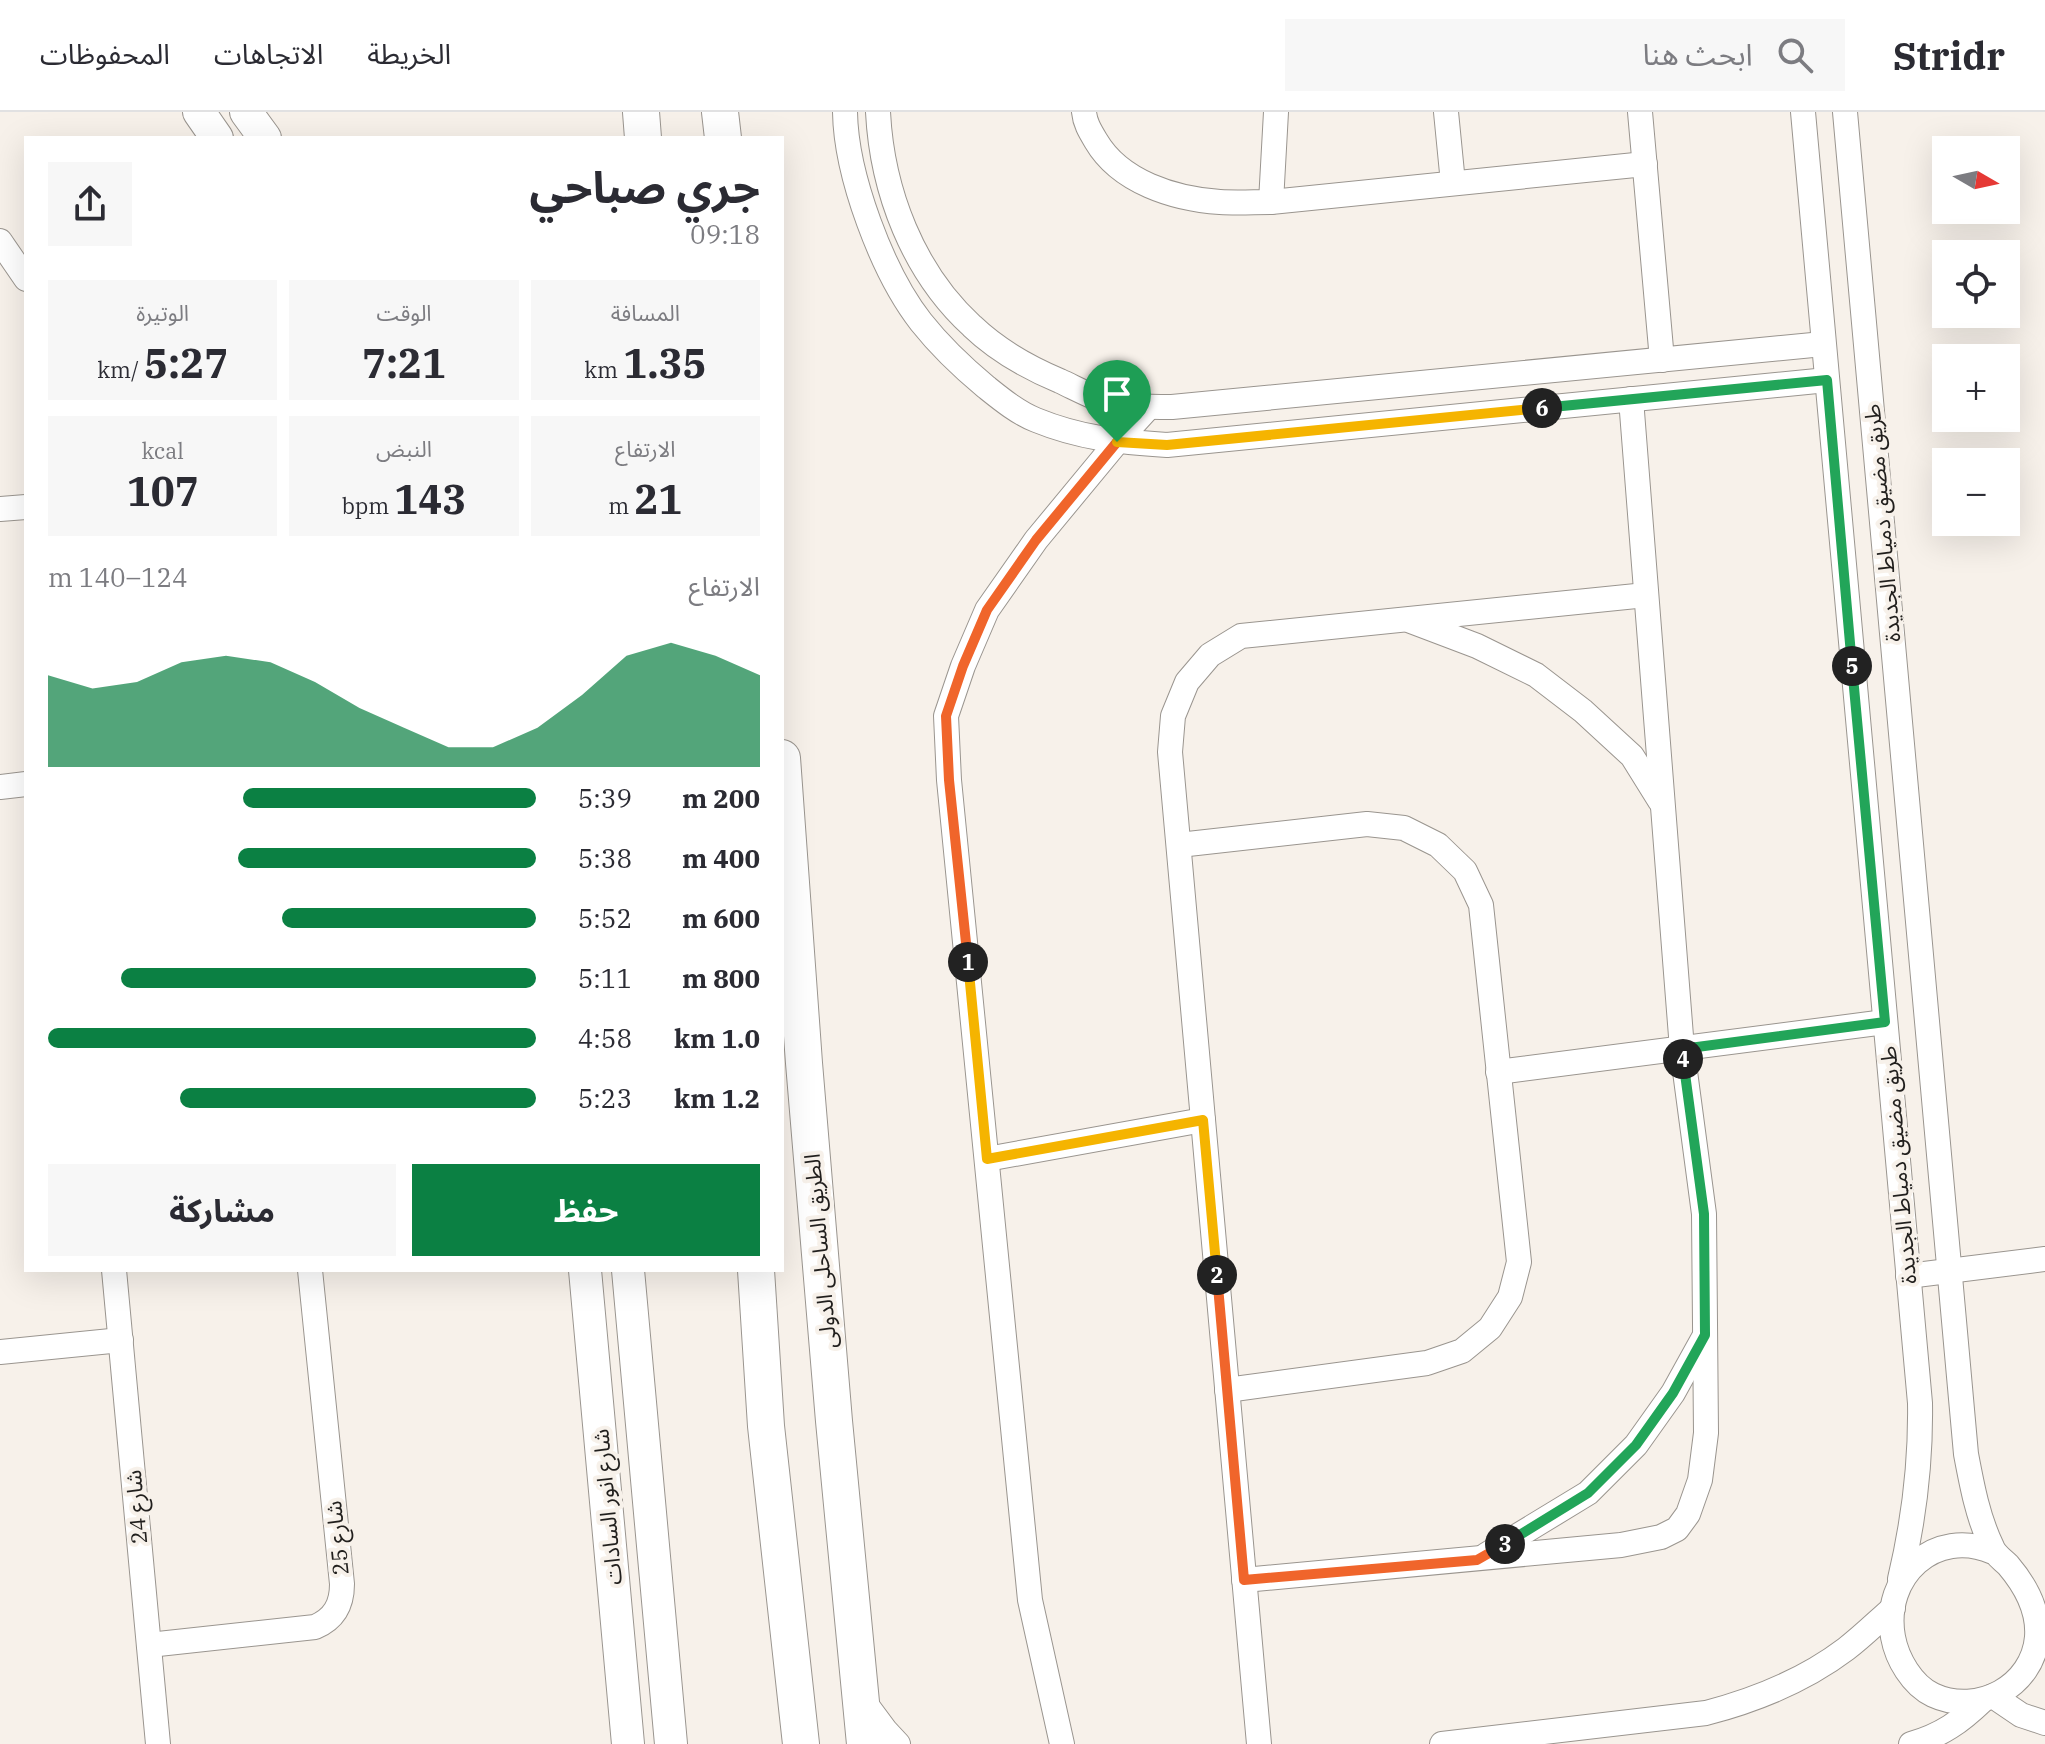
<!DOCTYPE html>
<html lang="ar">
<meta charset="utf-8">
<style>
body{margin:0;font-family:"IBM Plex Serif","Noto Sans Arabic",serif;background:#f7f7f7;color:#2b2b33;direction:rtl;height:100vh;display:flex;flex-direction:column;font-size:30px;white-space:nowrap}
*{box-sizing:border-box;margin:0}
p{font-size:26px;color:#7c7c81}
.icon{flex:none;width:44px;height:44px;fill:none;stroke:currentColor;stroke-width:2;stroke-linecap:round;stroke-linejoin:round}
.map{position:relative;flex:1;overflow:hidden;direction:ltr}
.panel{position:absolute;left:24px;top:24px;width:760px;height:1136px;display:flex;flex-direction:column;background:#fff;border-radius:0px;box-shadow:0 8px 32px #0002;direction:rtl}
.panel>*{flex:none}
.needle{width:52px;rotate:99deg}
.tools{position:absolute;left:1932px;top:24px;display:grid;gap:16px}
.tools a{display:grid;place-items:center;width:88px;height:88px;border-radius:0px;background:#fff;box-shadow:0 8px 32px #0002;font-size:40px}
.pin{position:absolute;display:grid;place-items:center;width:68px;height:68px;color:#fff;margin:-82px -34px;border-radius:50% 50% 50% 0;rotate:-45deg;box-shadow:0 0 8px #0007}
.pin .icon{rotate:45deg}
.km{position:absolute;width:40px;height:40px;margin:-20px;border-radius:50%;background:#222;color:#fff;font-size:22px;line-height:40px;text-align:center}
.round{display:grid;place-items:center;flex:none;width:84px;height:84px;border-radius:0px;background:#f7f7f7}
.headline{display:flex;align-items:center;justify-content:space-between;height:136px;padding:0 24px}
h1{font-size:44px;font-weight:700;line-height:60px}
.figures{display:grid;grid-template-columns:repeat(3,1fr);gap:12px;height:136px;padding:8px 24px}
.figures div{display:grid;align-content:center;border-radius:0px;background:#f7f7f7;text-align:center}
.figures b{font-size:40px;font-weight:700}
.figures small{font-size:22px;font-weight:400}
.figures p{font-size:22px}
.chart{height:224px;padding:16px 24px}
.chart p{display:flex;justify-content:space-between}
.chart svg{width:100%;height:144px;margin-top:8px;fill:#0b8043;opacity:.7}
.cta{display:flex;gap:16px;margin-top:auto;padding:16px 24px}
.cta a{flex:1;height:92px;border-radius:0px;background:#0b8043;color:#fff;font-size:32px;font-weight:700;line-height:92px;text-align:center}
.cta a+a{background:#f7f7f7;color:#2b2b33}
ul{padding:0 24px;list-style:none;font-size:26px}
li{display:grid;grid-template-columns:128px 96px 1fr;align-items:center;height:60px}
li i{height:20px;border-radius:10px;background:#0b8043}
header{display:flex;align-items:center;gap:48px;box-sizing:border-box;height:112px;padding:0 40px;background:#fff;border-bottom:2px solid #e1e1e2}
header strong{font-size:38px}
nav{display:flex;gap:44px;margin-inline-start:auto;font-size:28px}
.search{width:560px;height:72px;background:#f7f7f7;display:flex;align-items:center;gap:20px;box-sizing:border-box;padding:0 28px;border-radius:0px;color:#7c7c81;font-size:30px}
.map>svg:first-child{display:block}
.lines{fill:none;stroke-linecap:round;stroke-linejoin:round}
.minor-casing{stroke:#9a958f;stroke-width:26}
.major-casing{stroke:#9a958f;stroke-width:34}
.highway-casing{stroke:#9a958f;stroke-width:38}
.minor{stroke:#fff;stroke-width:24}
.major{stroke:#fff;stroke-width:32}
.highway{stroke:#fff;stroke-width:36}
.split-1-casing{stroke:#fff;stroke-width:16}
.split-2-casing{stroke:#fff;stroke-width:16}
.split-3-casing{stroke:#fff;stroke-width:16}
.split-4-casing{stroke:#fff;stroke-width:16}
.split-5-casing{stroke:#fff;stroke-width:16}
.split-6-casing{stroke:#fff;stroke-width:16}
.split-7-casing{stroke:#fff;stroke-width:16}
.split-1{stroke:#f0652b;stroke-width:10}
.split-2{stroke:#f5b400;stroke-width:10}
.split-3{stroke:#f0652b;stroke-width:10}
.split-4{stroke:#22a559;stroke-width:10}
.split-5{stroke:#22a559;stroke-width:10}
.split-6{stroke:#22a559;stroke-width:10}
.split-7{stroke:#f5b400;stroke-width:10}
.labels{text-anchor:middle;stroke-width:8;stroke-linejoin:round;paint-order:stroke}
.street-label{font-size:22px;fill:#211f1d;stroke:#f7f1ea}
</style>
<header>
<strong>Stridr</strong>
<div class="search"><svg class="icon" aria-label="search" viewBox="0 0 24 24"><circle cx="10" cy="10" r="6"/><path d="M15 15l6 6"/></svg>ابحث هنا</div>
<nav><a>الخريطة</a><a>الاتجاهات</a><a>المحفوظات</a></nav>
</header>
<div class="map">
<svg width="2045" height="1632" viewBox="0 0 2045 1632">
<rect width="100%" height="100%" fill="#f7f1ea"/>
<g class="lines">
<!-- minor casing -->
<g class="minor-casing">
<g id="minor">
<path d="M845,0c1,63 37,160 76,210 19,24 41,45 65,65 15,12 32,26 50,33 44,18 84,22 131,25l660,-65"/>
<path d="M878,0c4,79 35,160 94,214 25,24 57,42 88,55 13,6 26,13 39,18 24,8 49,8 73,8l651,-63"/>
<path d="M1084,0c1,11 6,19 12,29 24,41 78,58 124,61 17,1 34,0 51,0l374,-38"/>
<path d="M1446,0l7,71"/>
<path d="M1640,0l22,248"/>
<path d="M1803,0l117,1291c1,60 -6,117 -20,176"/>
<path d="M1845,0l121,1342c6,32 12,64 26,93 3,8 10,12 16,18 17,20 31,45 29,72 -4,49 -59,79 -104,58 -21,-10 -36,-36 -40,-58 -11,-61 42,-110 100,-85"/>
<path d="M1271,90l5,-90"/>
<path d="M0,129l26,38"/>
<path d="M0,397l26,-2"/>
<path d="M1411,509l66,25 59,29 47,36 49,45 28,45"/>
<path d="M0,675l26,-3"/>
<path d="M1179,733l188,-21 37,4 34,17 27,26 16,34 38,357 -9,35 -20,31 -28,23 -35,12 -200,27"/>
<path d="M1498,960l387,-50"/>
<path d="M987,1047l216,-39"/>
<path d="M114,1158l44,474"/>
<path d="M1908,1164l137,-17"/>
<path d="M0,1240l121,-12"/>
<path d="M1486,1443l102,-62 48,-48 37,-52 31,-56"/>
<path d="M1244,1468l377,-35 40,-8 16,-8 11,-15 12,-34 6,-47 -2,-219 -22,-165 -51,-650"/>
<path d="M149,1533l166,-18c19,-8 27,-22 27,-43l-32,-314"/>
<path d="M1993,1584l28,19 24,8"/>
<path d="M862,1587l23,31 13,14"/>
<path d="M1062,1632l-32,-144 -81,-820 -3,-64 17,-50 24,-56 49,-70 81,-98 32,-35"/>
<path d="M1259,1632l-89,-992 3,-36 14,-34 23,-27 31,-19 405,-41"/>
<path d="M1442,1632l264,-31c50,-13 99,-33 140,-64 17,-13 32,-28 47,-41"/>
<path d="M1911,1632c31,-9 49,-22 72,-44"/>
</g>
</g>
<!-- major casing -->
<g class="major-casing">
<g id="major">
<path d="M199,0l18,26"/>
<path d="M246,0l19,26"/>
<path d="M585,1158l43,474"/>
<path d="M628,1158l43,474"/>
</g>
</g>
<!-- highway casing -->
<g class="highway-casing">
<g id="highway">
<path d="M641,0l2,26"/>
<path d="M720,0l3,26"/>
<path d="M782,646l22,305 30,358 31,323"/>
<path d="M756,1158l10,156 35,318"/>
</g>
</g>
<!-- minor -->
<use href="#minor" class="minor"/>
<!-- major -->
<use href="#major" class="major"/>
<!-- highway -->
<use href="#highway" class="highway"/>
</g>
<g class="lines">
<!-- split-1 casing -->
<g class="split-1-casing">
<path id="split-1" d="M968,850l-19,-182 -3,-64 17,-50 24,-56 49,-70 81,-98"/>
</g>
<!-- split-2 casing -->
<g class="split-2-casing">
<path id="split-2" d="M968,850l19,197 216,-39 14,155"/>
</g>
<!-- split-3 casing -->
<g class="split-3-casing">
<path id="split-3" d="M1217,1163l27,305 233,-20 28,-16"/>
</g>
<!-- split-4 casing -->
<g class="split-4-casing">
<path id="split-4" d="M1505,1432l83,-51 48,-48 37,-52 32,-58 -1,-121 -21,-155"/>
</g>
<!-- split-5 casing -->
<g class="split-5-casing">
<path id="split-5" d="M1683,947l-1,-10 203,-27 -33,-356"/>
</g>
<!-- split-6 casing -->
<g class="split-6-casing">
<path id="split-6" d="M1542,296l285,-28 25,286"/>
</g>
<!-- split-7 casing -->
<g class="split-7-casing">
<path id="split-7" d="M1117,330l50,3 375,-37"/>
</g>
<!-- split-1 -->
<use href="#split-1" class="split-1"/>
<!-- split-2 -->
<use href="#split-2" class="split-2"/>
<!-- split-3 -->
<use href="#split-3" class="split-3"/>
<!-- split-4 -->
<use href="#split-4" class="split-4"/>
<!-- split-5 -->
<use href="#split-5" class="split-5"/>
<!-- split-6 -->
<use href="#split-6" class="split-6"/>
<!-- split-7 -->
<use href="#split-7" class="split-7"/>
</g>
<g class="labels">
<!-- street labels -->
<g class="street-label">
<text transform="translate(1882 411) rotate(-95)" y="8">طريق مضيق دمياط الجديدة</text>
<text transform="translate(1898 1053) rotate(-95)" y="8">طريق مضيق دمياط الجديدة</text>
<text transform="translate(820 1139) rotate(-95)" y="8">الطريق الساحلى الدولى</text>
<text transform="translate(136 1395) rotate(-95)" y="8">شارع 24</text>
<text transform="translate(607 1395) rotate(-95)" y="8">شارع انور السادات</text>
<text transform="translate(337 1426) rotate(-96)" y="8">شارع 25</text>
</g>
</g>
</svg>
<div class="tools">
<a><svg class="needle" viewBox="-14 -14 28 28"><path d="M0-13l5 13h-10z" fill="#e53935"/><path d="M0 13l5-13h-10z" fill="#7c7c81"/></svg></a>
<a><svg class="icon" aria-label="locate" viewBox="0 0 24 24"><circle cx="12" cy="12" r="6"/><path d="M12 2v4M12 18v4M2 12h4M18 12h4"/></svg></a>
<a>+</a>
<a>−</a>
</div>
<div class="pin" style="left:1117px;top:330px;background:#1e9e55"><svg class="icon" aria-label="arrive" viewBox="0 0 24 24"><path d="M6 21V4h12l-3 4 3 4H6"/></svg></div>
<b class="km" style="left:968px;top:850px">1</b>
<b class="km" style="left:1217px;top:1163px">2</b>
<b class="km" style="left:1505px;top:1432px">3</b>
<b class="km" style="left:1683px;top:947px">4</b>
<b class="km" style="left:1852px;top:554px">5</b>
<b class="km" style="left:1542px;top:296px">6</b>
<section class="panel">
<div class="headline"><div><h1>جري صباحي</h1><p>09:18</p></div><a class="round"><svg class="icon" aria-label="share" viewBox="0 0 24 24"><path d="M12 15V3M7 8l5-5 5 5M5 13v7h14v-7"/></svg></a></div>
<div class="figures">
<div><p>المسافة</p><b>1.35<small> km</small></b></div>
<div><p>الوقت</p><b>7:21</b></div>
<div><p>الوتيرة</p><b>5:27<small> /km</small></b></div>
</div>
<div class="figures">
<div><p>الارتفاع</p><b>21<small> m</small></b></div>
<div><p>النبض</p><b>143<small> bpm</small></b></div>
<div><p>kcal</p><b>107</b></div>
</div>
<div class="chart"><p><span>الارتفاع</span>124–140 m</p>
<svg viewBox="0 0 160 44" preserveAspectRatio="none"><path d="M0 44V16L10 20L20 18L30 12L40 10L50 12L60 18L70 26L80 32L90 38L100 38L110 32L120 22L130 10L140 6L150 10L160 16V44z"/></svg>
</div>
<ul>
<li><b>200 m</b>5:39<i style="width:60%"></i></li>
<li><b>400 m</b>5:38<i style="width:61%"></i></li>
<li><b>600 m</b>5:52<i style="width:52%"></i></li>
<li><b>800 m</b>5:11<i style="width:85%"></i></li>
<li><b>1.0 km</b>4:58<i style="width:100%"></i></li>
<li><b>1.2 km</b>5:23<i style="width:73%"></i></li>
</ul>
<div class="cta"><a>حفظ</a><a>مشاركة</a></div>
</section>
</div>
